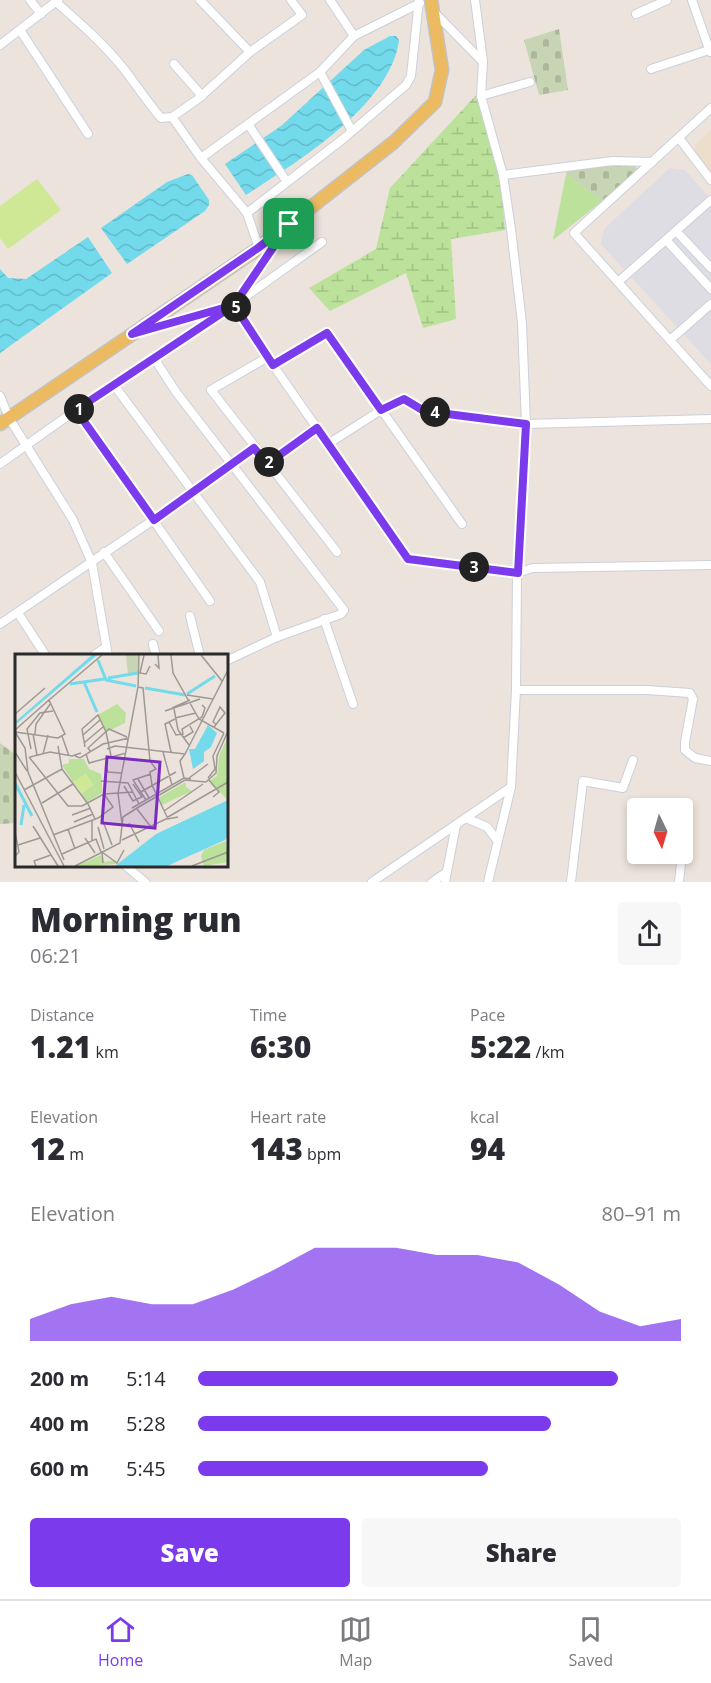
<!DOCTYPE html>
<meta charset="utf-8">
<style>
body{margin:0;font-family:"Open Sans",sans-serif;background:#f7f7f7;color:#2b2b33;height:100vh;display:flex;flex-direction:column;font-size:22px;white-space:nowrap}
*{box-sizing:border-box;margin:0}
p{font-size:20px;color:#7c7c81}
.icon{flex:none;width:33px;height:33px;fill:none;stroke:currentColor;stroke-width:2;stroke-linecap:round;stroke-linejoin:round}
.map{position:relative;height:882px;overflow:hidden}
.side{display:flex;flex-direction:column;background:#fff;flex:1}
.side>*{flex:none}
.needle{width:39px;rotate:175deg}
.controls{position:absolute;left:627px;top:798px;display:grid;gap:12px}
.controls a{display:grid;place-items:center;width:66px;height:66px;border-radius:6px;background:#fff;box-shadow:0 3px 9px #0003;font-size:30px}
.pin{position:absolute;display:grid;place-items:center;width:51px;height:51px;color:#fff;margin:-26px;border-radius:12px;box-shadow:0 3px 9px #0006}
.km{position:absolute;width:30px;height:30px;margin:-15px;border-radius:50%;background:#222;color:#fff;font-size:16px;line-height:30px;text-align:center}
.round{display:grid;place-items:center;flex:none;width:63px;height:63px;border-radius:6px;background:#f7f7f7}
.head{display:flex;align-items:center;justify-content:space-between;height:102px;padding:0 30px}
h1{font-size:33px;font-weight:800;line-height:45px}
.figures{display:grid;grid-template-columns:repeat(3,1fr);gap:9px;height:102px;padding:6px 30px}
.figures div{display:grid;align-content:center}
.figures b{font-size:30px;font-weight:800}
.figures small{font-size:16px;font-weight:400}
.figures p{font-size:16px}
.chart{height:168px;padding:12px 30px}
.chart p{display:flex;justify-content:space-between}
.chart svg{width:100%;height:108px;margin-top:6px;fill:#7c3aed;opacity:.7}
.cta{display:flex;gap:12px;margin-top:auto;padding:12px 30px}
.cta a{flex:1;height:69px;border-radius:6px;background:#7c3aed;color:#fff;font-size:24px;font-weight:800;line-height:69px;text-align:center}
.cta a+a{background:#f7f7f7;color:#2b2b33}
ul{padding:0 30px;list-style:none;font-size:20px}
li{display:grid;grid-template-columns:96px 72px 1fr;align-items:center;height:45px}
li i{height:15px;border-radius:8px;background:#7c3aed}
.dock{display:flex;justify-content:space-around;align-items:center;height:84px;border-top:2px solid #e1e1e2;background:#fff;font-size:16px;color:#7c7c81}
.dock a{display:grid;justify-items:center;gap:3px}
.dock .current{color:#7c3aed}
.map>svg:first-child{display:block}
.industrial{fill:#dedde4}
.education{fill:#eddecc}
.grass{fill:#bbe19a}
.wetland{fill:url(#wetland-marsh)}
.cemetery{fill:url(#cemetery-stones)}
.pitch{fill:#cfe896}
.water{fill:url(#water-waves)}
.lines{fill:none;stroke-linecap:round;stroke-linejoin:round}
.street-casing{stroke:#cbd0db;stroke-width:10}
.primary-casing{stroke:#c3c3c3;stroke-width:15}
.street{stroke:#fff;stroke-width:8}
.primary{stroke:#ecba61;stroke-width:12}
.route-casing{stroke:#fff;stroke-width:12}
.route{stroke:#7c3aed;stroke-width:8}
.inset-river{fill:none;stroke:#72daeb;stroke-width:3}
.inset-road{fill:none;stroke:#9e9995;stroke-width:1.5}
.view{fill:#7b2cbf;fill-opacity:0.15;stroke:#7b2cbf;stroke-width:3}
.inset-edge{fill:none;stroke:#2a2a2a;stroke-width:3}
</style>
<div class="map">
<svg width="711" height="882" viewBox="0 0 711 882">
<defs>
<pattern id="wetland-marsh" width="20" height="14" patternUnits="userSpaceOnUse" patternTransform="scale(1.5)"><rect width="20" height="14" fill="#bbe19a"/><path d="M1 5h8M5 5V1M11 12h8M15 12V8" fill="none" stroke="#a1c185"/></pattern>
<pattern id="cemetery-stones" width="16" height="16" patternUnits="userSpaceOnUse" patternTransform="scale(1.5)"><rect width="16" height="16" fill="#c8d5b4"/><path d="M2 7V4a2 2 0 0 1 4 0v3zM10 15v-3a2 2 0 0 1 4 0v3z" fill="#acb79b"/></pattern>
<pattern id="water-waves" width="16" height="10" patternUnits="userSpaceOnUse" patternTransform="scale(1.5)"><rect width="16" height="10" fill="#72daeb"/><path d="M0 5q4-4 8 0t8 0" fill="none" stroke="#63bbca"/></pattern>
</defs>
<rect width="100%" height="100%" fill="#ece3dc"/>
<!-- industrial -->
<path class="industrial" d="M670,168l15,2 26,30v164l-110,-120 3,-15z"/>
<!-- education -->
<path class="education" d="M711,130v42l-15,-17 -1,-10z"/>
<!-- grass -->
<path class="grass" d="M566,174l36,27 -49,39z"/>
<!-- wetland -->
<path class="wetland" d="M478,93l22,80 5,57 -54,9 5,80 -33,9 -17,-55 -76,38 -21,-23 67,-39 14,-61z"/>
<!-- cemetery -->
<g class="cemetery">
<path d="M559,29l9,61 -29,5 -15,-55z"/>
<path d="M616,165h17l5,4 -36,32 -36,-27 1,-4z"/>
<path d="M0,743l16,12v68l-16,1z"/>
</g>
<!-- pitch -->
<path class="pitch" d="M37,179l24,31 -53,39 -8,-11v-32z"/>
<!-- water -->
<g class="water">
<path d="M390,36h6l3,4c-8,65 -102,122 -153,155l-21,-31 56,-38 83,-76z"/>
<path d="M188,174l4,1 17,25v5l-4,6 -78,53 -26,-36 66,-46z"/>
<path d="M88,237l24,36 -112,80v-84l8,9 18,1z"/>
</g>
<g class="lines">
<!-- street casing -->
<g class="street-casing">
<g id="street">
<path d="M30,0l11,14"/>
<path d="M200,0l50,52"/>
<path d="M330,0l24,36"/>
<path d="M475,0l8,61"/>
<path d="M692,0l18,52"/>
<path d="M56,2c24,21 48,42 68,67 12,16 24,33 37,49l11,-1 29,41 46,55 12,35"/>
<path d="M433,11l50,51 -2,34 22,79 8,54 11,94 4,101 -9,149 -1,117 -5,97 -23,95"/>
<path d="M636,14l31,-14"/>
<path d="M20,30l68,104"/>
<path d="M0,45l58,-45"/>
<path d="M174,64l28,32"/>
<path d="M651,69l58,-19"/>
<path d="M320,72l32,59"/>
<path d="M481,96l49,-14"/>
<path d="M711,108l-137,125 137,153"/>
<path d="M172,117l26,-18 52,-47 52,-37 -11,-15"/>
<path d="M248,124l72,-52 34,-36 66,-33"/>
<path d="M679,138l32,42"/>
<path d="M201,158l47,-34 39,58"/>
<path d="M503,175l109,-14 40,1"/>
<path d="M247,213l96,-74 63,-54 5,-9 8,-76"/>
<path d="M676,231l35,37"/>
<path d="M666,240l45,49"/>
<path d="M618,282l93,-82"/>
<path d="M238,300l45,-67"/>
<path d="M234,305l39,60 135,194 109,14 16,-5 178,-3"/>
<path d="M142,331l84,-24"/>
<path d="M670,340l41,-36"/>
<path d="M268,357l-57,33 126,162"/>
<path d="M154,358l22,34 168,218 -3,4 -64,23 -51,24"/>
<path d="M273,365l54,-32 135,191"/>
<path d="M114,385l146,197 17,55"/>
<path d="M0,396l9,22 64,102 19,43 16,93"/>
<path d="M76,410l134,191"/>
<path d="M328,444l53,-34 23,-11 20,12 102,13 185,-5"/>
<path d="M0,464l76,-54 158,-105 88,-63"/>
<path d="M267,464l50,-36"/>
<path d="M104,552l55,79"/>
<path d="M18,613l28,43"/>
<path d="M190,616l10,40"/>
<path d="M324,619l29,85"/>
<path d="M0,624l193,-131 61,-45"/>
<path d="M153,644l3,12"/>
<path d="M93,656l13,-9"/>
<path d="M516,690h131l43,3 3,6 -8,43v8l10,8 16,3"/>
<path d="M466,818l21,9 10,13"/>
<path d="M682,850l2,-10"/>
<path d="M126,866l19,16"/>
<path d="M372,882l139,-95"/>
<path d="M432,882l15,-10"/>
<path d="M445,882l11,-57"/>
<path d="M571,882l12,-101 40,7 10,-28"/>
<path d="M679,882l3,-28"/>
</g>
</g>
<!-- primary casing -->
<g class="primary-casing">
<path id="primary" d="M0,424l259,-176 135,-106 41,-40 7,-32 -11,-70"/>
</g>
<!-- street -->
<use href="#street" class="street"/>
<!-- primary -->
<use href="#primary" class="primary"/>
</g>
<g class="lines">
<!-- route casing -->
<g class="route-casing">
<path id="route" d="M289,224l-55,81 -158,105 78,110 100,-72 13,16 50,-36 91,131 110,14 8,-149 -102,-13 -20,-12 -23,11 -54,-77 -54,32 -39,-60 -102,29 126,-86 31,-24"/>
</g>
<!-- route -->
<use href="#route" class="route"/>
</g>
<!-- overview -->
<g transform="translate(15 654)">
<rect width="213" height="213" fill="#ece3dc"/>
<path d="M102,50l9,9 -1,10 -19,9 -8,-17zM213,83v63l-19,-19 8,-5 2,-20zM83,127l4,1v11l-15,9 -6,-8zM171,128v5l6,4 -30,14 -4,-7zM211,187l2,21 -24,4 -3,-10 3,-6zM86,201l2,7 12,-2 3,4 -41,2z" fill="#bbe19a"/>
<path d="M54,105h15l5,10 12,5 1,8 -9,3 -7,-11 -13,8 -11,-17 7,-2z" fill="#bbe19a"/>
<path d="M111,1h13v19l-11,1z" fill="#c8d5b4"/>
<path d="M71,120l7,11 -11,8 -9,-11z" fill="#cfe896"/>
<path d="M77,1h5l-82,70v-3zM193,71l9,8 -6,14 -7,5v9l-11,8 -4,-20h6zM213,146v36l-3,4 -58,26h-52l41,-32z" fill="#72daeb"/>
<path class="inset-river" d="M83,6l8,20 30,6M93,24l30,-5M69,28l13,30M55,30l34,-5M130,34l40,7M172,40l28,-18M0,129l17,33M6,171l3,-20"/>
<path class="inset-road" d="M129,1l-4,18 6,1 4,-8M156,1l2,18 26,46 25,14M186,1l21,26M140,10l4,4 -1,-13M123,33l5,1 7,73 6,8 -6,3 2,13 16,34 10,-2M172,41l26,4M34,46l53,-45M157,54l18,-8M159,55l4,21 11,15M150,57l35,-12M0,60l30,-26M160,64l21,-5M154,68l7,13 7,-1 -1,-5 20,-12 3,-9 -3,-3M199,73l11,-14 -5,-6 -7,15 3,2M0,76l34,-30 16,34 -7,4 -43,-6M0,78l10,16 3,24 36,88M91,78l5,24M18,80l4,21M20,80l1,-10 15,-21M68,81l17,-15M47,82l7,20M168,84l10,-6 -3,-6M69,89l19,-16M43,92l4,23 26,35 7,15M70,93l-3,-18 16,-14 8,17M16,95l-4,-20 13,-16 13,-2M92,95l8,-3 70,8 43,-84M75,97l-2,-3 21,-19 18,8M0,98l12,19M148,98l9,33M156,98l-6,-28 10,-5M28,100l5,-19M71,100l3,9 37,-10M60,102l5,2 23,-14 26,-6M14,103l39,49h14l22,-12 9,13 -15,11 -45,17M15,103l20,-5 22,4 9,-3M91,112l2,6 13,1M0,118l49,94M169,124l-4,-17 5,-7M174,124l19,-14M193,124l7,-9 -2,-13 11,-23M123,125l11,19M193,125l11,13 -6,5M86,127l27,2 11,21M118,130l9,13 -5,2M109,132l9,15 4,-2M9,136l38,-21M124,139l37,-21M89,140l29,-2M131,146l-13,-20 18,-6M27,149l31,-19M117,154l52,-30 7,1M122,155l14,18M149,157l39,-27M57,161l19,-7M86,162l11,29M153,163l60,-35M77,167v20M59,168l19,-8M114,169l10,19M107,170l-4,-31 20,-106 1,-32M18,172l25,40M83,173l6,22M53,175l7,20M0,178l4,20 -4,4M70,184l10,15M107,186l46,-22M3,191l22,-7M47,200l34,-15 5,13M88,209l-1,-11 15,11 7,-13M21,212l-2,-5 17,-6M60,212l45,-23 3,-26 14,-9 48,-28 21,2 10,-9 1,-17 11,-25M177,212l36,-14"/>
<path class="view" d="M92,103l53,5 -5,66 -53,-5z"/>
<rect width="213" height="213" class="inset-edge"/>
</g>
</svg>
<div class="controls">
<a><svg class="needle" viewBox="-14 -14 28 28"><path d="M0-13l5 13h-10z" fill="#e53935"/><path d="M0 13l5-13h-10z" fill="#7c7c81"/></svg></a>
</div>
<div class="pin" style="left:289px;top:224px;background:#1e9e55"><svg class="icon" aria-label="arrive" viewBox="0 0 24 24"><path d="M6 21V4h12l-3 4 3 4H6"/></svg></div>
<b class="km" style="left:79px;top:409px">1</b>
<b class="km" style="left:269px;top:462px">2</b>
<b class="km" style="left:474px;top:567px">3</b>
<b class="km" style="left:435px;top:412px">4</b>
<b class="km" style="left:236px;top:307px">5</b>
</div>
<section class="side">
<div class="head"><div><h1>Morning run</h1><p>06:21</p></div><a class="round"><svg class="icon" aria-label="share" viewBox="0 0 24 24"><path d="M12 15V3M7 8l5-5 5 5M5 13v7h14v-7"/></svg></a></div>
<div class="figures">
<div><p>Distance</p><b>1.21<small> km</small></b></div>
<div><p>Time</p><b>6:30</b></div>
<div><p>Pace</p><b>5:22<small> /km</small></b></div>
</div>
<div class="figures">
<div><p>Elevation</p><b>12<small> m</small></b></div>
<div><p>Heart rate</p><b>143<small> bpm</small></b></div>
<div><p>kcal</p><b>94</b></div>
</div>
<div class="chart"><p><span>Elevation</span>80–91 m</p>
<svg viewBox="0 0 160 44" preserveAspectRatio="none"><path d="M0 44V35L10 29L20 26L30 29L40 29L50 23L60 15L70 6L80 6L90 6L100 9L110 9L120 12L130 21L140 32L150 38L160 35V44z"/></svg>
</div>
<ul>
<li><b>200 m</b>5:14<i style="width:87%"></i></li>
<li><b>400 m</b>5:28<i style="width:73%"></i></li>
<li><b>600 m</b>5:45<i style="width:60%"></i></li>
</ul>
<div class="cta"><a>Save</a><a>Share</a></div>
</section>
<nav class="dock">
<a class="current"><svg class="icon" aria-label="home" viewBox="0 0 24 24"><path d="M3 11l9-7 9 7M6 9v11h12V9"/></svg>Home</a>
<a><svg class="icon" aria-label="map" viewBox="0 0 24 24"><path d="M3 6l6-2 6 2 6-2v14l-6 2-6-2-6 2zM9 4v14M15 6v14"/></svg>Map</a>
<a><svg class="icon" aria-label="saved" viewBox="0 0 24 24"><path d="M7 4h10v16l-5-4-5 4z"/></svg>Saved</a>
</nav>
